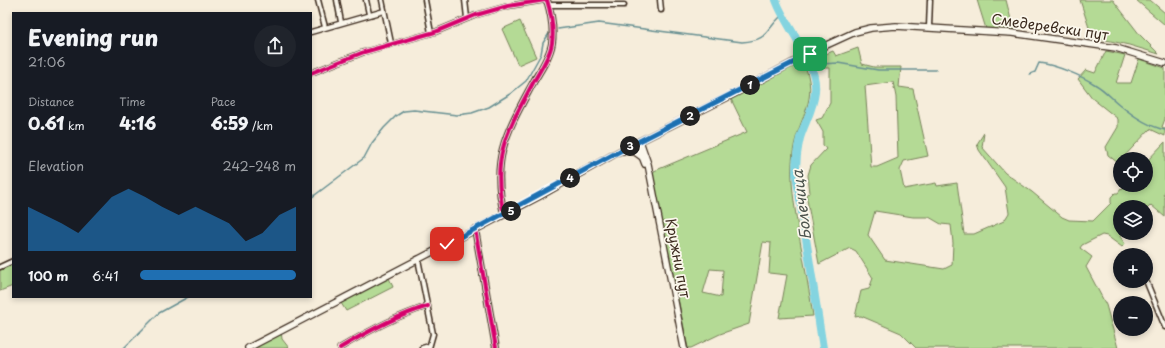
<!DOCTYPE html>
<meta charset="utf-8">
<style>
body{margin:0;font-family:"Playpen Sans",sans-serif;background:#20242c;color:#f1f3f6;height:100vh;display:flex;flex-direction:column;font-size:15px;white-space:nowrap}
*{box-sizing:border-box;margin:0}
p{font-size:13px;color:#9ea1a6}
.icon{flex:none;width:22px;height:22px;fill:none;stroke:currentColor;stroke-width:2;stroke-linecap:round;stroke-linejoin:round}
.map{position:relative;flex:1;overflow:hidden}
.sheet{position:absolute;left:12px;top:12px;width:300px;height:286px;display:flex;flex-direction:column;background:#171b24;border-radius:0px;box-shadow:0 2px 6px #0003}
.sheet>*{flex:none}
.tools{position:absolute;left:1113px;top:152px;display:grid;gap:8px}
.tools a{display:grid;place-items:center;width:40px;height:40px;border-radius:50%;background:#171b24;box-shadow:0 2px 6px #0003;font-size:20px}
.pin{position:absolute;display:grid;place-items:center;width:34px;height:34px;color:#fff;margin:-17px;border-radius:8px;box-shadow:0 2px 6px #0006}
.km{position:absolute;width:20px;height:20px;margin:-10px;border-radius:50%;background:#222;color:#fff;font-size:11px;line-height:20px;text-align:center}
.round{display:grid;place-items:center;flex:none;width:42px;height:42px;border-radius:21px;background:#20242c}
.headline{display:flex;align-items:center;justify-content:space-between;height:68px;padding:0 16px}
h1{font-size:22px;font-weight:800;line-height:30px}
.metrics{display:grid;grid-template-columns:repeat(3,1fr);gap:6px;height:68px;padding:4px 16px}
.metrics div{display:grid;align-content:center}
.metrics b{font-size:17px;font-weight:800}
.metrics small{font-size:11px;font-weight:400}
.metrics p{font-size:11px}
.chart{height:112px;padding:8px 16px}
.chart p{display:flex;justify-content:space-between}
.chart svg{width:100%;height:72px;margin-top:4px;fill:#1f6fb2;opacity:.7}
ul{padding:0 16px;list-style:none;font-size:13px}
li{display:grid;grid-template-columns:64px 48px 1fr;align-items:center;height:30px}
li i{height:10px;border-radius:5px;background:#1f6fb2}
.map>svg:first-child{display:block}
.green{fill:#b4da95;stroke:#78825a;fill-rule:evenodd}
.lines{fill:none;stroke-linecap:round;stroke-linejoin:round}
.stream{stroke:#679092;stroke-width:1.5}
.river{stroke:#84d4e0;stroke-width:8}
.minor-casing{stroke:#3b2a1e;stroke-width:7}
.tertiary-casing{stroke:#3b2a1e;stroke-width:8}
.secondary-casing{stroke:#3b2a1e;stroke-width:8}
.minor{stroke:#fbf7ec;stroke-width:4}
.tertiary{stroke:#fbf7ec;stroke-width:5}
.secondary{stroke:#fbf7ec;stroke-width:5.5}
.cycleway-casing{stroke:#fbf7ec;stroke-width:6}
.cycleway{stroke:#d6006c;stroke-width:4}
.route-casing{stroke:#fff;stroke-width:8}
.route{stroke:#1f6fb2;stroke-width:5}
.labels{text-anchor:middle;stroke-width:3.5;stroke-linejoin:round;paint-order:stroke}
.street-label{font-size:14px;fill:#3b2a1e;stroke:#fbf7ec}
.water-label{font-size:15px;font-style:italic;fill:#4d544e;stroke:#fbf7ec}
</style>
<div class="map">
<svg width="1165" height="348" viewBox="0 0 1165 348">
<rect width="100%" height="100%" fill="#f6eddb"/>
<filter id="ink" filterUnits="userSpaceOnUse"><feTurbulence type="fractalNoise" baseFrequency=".025" numOctaves="2"/><feDisplacementMap in="SourceGraphic" scale="8" xChannelSelector="R" yChannelSelector="G"/><feConvolveMatrix kernelMatrix="1 2 1 2 8 2 1 2 1" color-interpolation-filters="sRGB"/></filter>
<g filter="url(#ink)">
<!-- green -->
<g class="green">
<path d="M977,0h29l8,31 -28,-2z"/>
<path d="M1080,0h33l27,35 19,19 -30,-9 -37,-8z"/>
<path d="M1136,0h14l15,13v12z"/>
<path d="M520,21l16,36 -18,8 -16,-36z"/>
<path d="M858,48l4,16 12,3h27l-2,20 14,2 15,67 -24,5 -4,9 4,19 32,-6 1,3 20,-3 7,51h10l30,-13 5,-8 -4,-26 -26,-37 -2,-6 7,-11 -2,14 23,26 27,19 30,25 7,3 24,1 18,-18v-6l4,-4h3l3,-4 1,1 4,-5h20v-23l19,-20v50l-2,3 2,2v20l-14,-12 -5,5v-3h-26v26h3l-3,3 5,8 -3,3 -15,-11 -5,-1 -20,10 -2,3 12,9 -6,10 20,38 12,43h-202l-15,-15 -40,-17 -6,1 6,-26 8,-2 4,-11 -17,-27 -6,-3 -31,16 -13,-70 4,-1 -2,-18 3,-10 15,-16 -3,-4v-13l-7,-12 6,-2 8,-15v-35h-6l-3,-12 12,-5 3,5zM893,82l3,15 2,61 -21,9h-6l-6,-81zM875,211l38,6h16l12,7 10,1 2,18 -1,22 -8,4 -59,-9 -17,-25z"/>
<path d="M1106,51l19,4 -9,28h15l8,-24 26,9v51l-3,8 3,2v7l-15,-7 -32,34 -10,-8 -2,-8 12,-20v-8l-25,-20 -15,-20 8,-9 9,3z"/>
<path d="M803,61c18,41 -5,54 -10,91 -4,28 2,55 6,83 5,27 10,54 14,81l-34,2 8,-43 -18,-2 2,-30 -8,-1 -14,82 -29,10 -29,14h-3l-35,-173 1,-4 93,-39 -16,-33zM710,269l13,1 -2,27 -18,-4z"/>
<path d="M13,258v28l-13,5v-25z"/>
<path d="M389,278l4,9 -47,24 -5,-8z"/>
<path d="M281,331l1,8 7,9h-41z"/>
</g>
<g class="lines">
<!-- stream -->
<g class="stream">
<path d="M558,29l41,-6 143,19c27,-2 23,-11 39,-26"/>
<path d="M821,64l17,-1 40,7h58"/>
<path d="M810,66l4,-1"/>
<path d="M1030,74l5,-2 4,-9c17,2 43,13 57,22 9,5 16,14 24,20 13,11 28,21 45,25"/>
<path d="M311,198l53,-40 8,-15 12,-15 12,-12 8,-5 10,-1 43,5 15,-2 17,-6 21,-13 16,-13 15,-27 2,-11 7,-11"/>
<path d="M124,348l35,-35 29,-16"/>
</g>
<!-- river -->
<path class="river" d="M776,0c10,29 42,61 39,91 -1,17 -10,31 -15,47 -3,12 -4,24 -4,36l27,174"/>
<!-- minor casing -->
<g class="minor-casing">
<g id="minor">
<path d="M318,0l7,27"/>
<path d="M337,0l4,22"/>
<path d="M366,0l3,14"/>
<path d="M382,0l9,43"/>
<path d="M425,0l6,33"/>
<path d="M465,0l2,18"/>
<path d="M660,0l1,10"/>
<path d="M549,5h75"/>
<path d="M929,27l1,-27"/>
<path d="M311,32l73,-21"/>
<path d="M311,73l53,-21 71,-20 41,-17 32,-9 37,-6"/>
<path d="M418,259l15,75 -4,14"/>
<path d="M0,267l13,-6"/>
<path d="M1147,283l18,44"/>
<path d="M340,348c28,-17 56,-32 88,-42"/>
<path d="M422,348l7,-2"/>
</g>
</g>
<!-- tertiary casing -->
<g class="tertiary-casing">
<g id="tertiary">
<path d="M504,214c-14,-57 4,-84 30,-133 7,-12 16,-25 18,-38 2,-14 -1,-30 -5,-43"/>
<path d="M475,229l21,119"/>
</g>
</g>
<!-- secondary casing -->
<g class="secondary-casing">
<g id="secondary">
<path d="M640,141l8,23 36,184"/>
<path d="M637,143l8,21"/>
<path d="M622,151l13,1 7,5"/>
<path d="M248,348l290,-151 82,-46 114,-57 86,-46 35,-16 16,-4 25,-2 116,7 104,15 49,15"/>
</g>
</g>
<!-- minor -->
<use href="#minor" class="minor"/>
<!-- tertiary -->
<use href="#tertiary" class="tertiary"/>
<!-- secondary -->
<use href="#secondary" class="secondary"/>
<!-- cycleway casing -->
<g class="cycleway-casing">
<g id="cycleway">
<path d="M311,73l53,-21 71,-20 41,-17 32,-9 37,-6"/>
<path d="M504,214c-14,-57 4,-84 30,-133 7,-12 16,-25 18,-38 2,-14 -1,-30 -5,-43"/>
<path d="M475,229l21,119"/>
<path d="M340,348c28,-17 56,-32 88,-42"/>
</g>
</g>
<!-- cycleway -->
<use href="#cycleway" class="cycleway"/>
</g>
</g>
<g class="lines" filter="url(#ink)">
<!-- route casing -->
<g class="route-casing">
<path id="route" d="M447,244l173,-93 190,-97"/>
</g>
<!-- route -->
<use href="#route" class="route"/>
</g>
<g class="labels">
<!-- street labels -->
<g class="street-label">
<text transform="translate(1050 27) rotate(8)" y="5">Смедеревски пут</text>
<text transform="translate(678 258) rotate(79)" y="5">Кружни пут</text>
</g>
<!-- water labels -->
<g class="water-label">
<text transform="translate(802 205) rotate(-97)" y="5">Болечица</text>
</g>
</g>
</svg>
<div class="tools">
<a><svg class="icon" aria-label="locate" viewBox="0 0 24 24"><circle cx="12" cy="12" r="6"/><path d="M12 2v4M12 18v4M2 12h4M18 12h4"/></svg></a>
<a><svg class="icon" aria-label="layers" viewBox="0 0 24 24"><path d="M12 4l9 5-9 5-9-5zM3 14l9 5 9-5"/></svg></a>
<a>+</a>
<a>−</a>
</div>
<div class="pin" style="left:810px;top:54px;background:#1e9e55"><svg class="icon" aria-label="arrive" viewBox="0 0 24 24"><path d="M6 21V4h12l-3 4 3 4H6"/></svg></div>
<div class="pin" style="left:447px;top:244px;background:#d93025"><svg class="icon" aria-label="check" viewBox="0 0 24 24"><path d="M5 12l5 5 9-10"/></svg></div>
<b class="km" style="left:750px;top:85px">1</b>
<b class="km" style="left:690px;top:116px">2</b>
<b class="km" style="left:630px;top:146px">3</b>
<b class="km" style="left:570px;top:178px">4</b>
<b class="km" style="left:511px;top:211px">5</b>
<section class="sheet">
<div class="headline"><div><h1>Evening run</h1><p>21:06</p></div><a class="round"><svg class="icon" aria-label="share" viewBox="0 0 24 24"><path d="M12 15V3M7 8l5-5 5 5M5 13v7h14v-7"/></svg></a></div>
<div class="metrics">
<div><p>Distance</p><b>0.61<small> km</small></b></div>
<div><p>Time</p><b>4:16</b></div>
<div><p>Pace</p><b>6:59<small> /km</small></b></div>
</div>
<div class="chart"><p><span>Elevation</span>242–248 m</p>
<svg viewBox="0 0 160 44" preserveAspectRatio="none"><path d="M0 44V17L10 22L20 27L30 33L40 22L50 11L60 6L70 11L80 17L90 22L100 17L110 22L120 27L130 38L140 33L150 22L160 17V44z"/></svg>
</div>
<ul>
<li><b>100 m</b>6:41<i style="width:100%"></i></li>
</ul>
</section>
</div>
